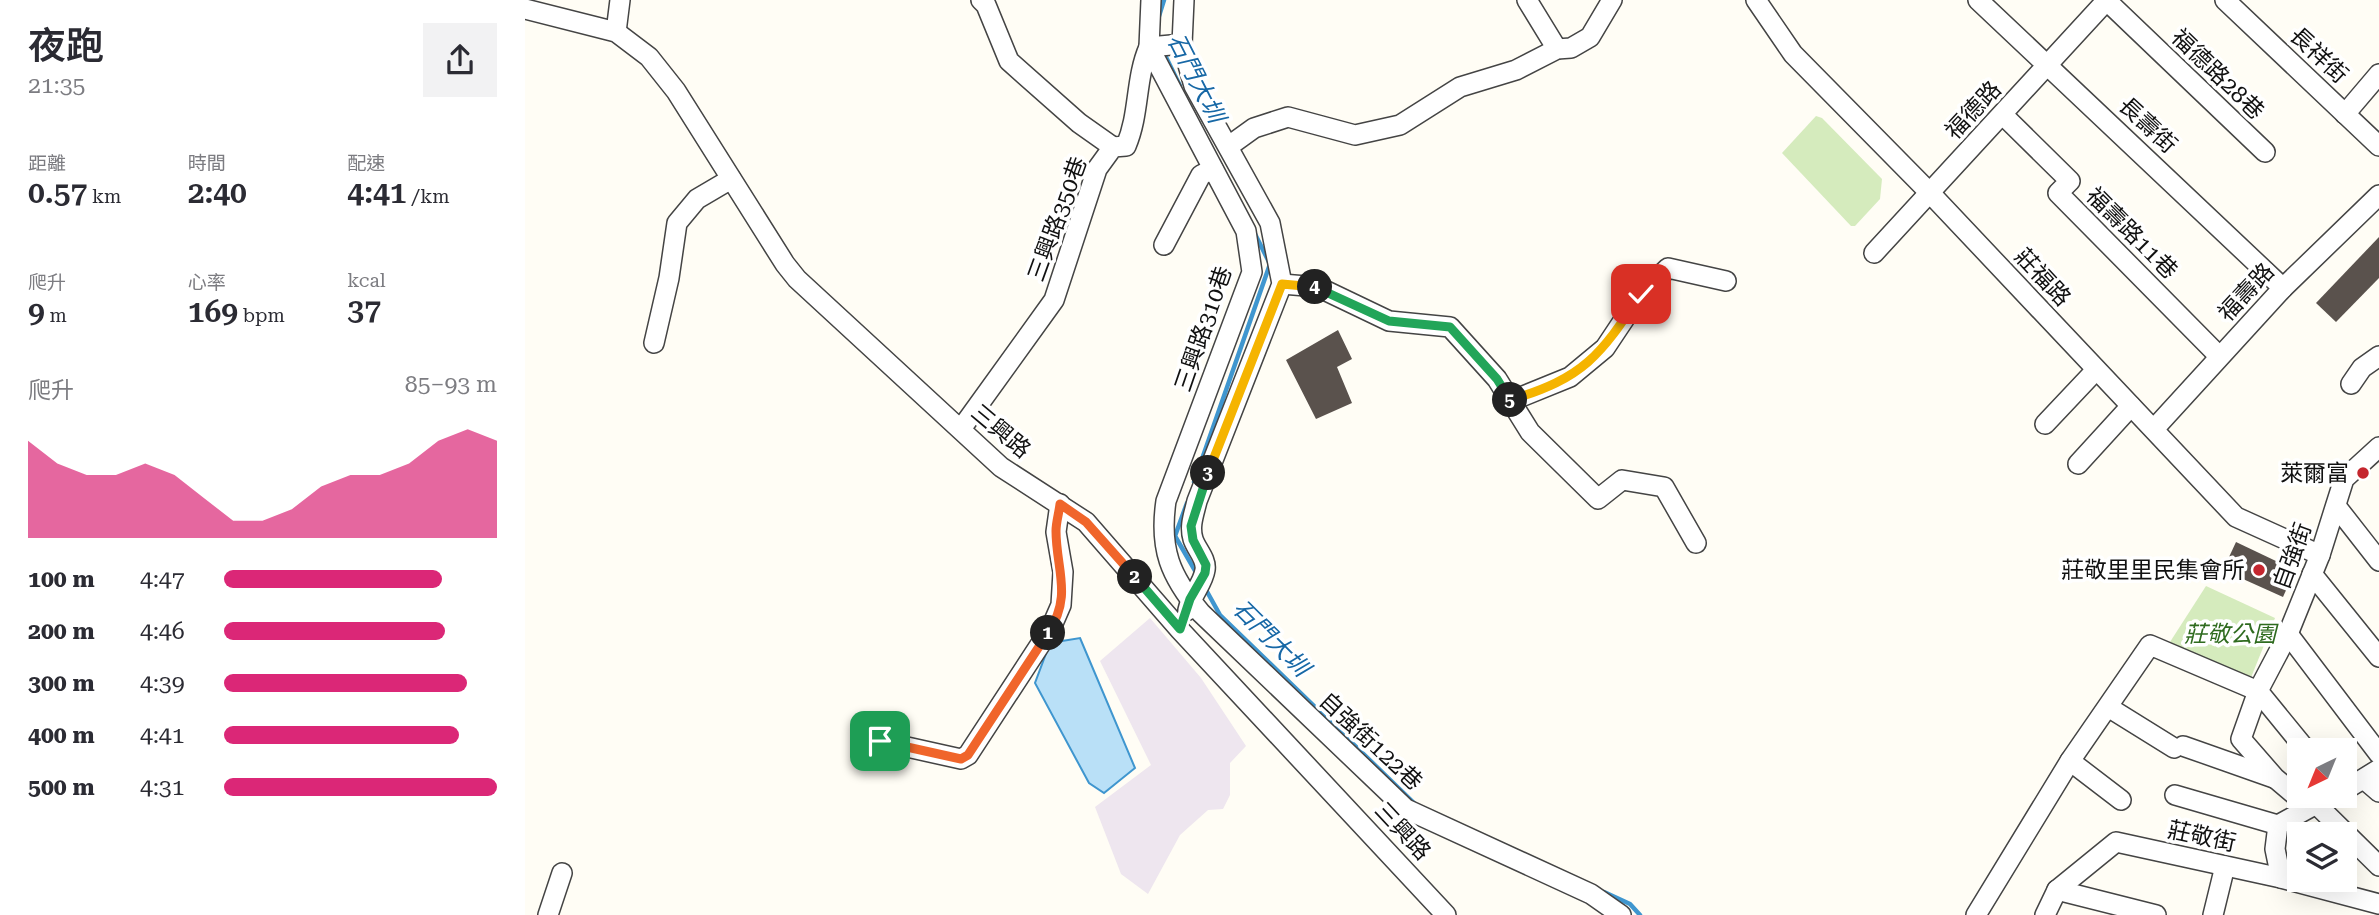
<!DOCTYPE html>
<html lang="zh-TW">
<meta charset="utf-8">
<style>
body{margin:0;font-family:"Roboto Serif","Noto Sans TC",serif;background:#f2f2f3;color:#2b2b33;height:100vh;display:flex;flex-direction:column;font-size:26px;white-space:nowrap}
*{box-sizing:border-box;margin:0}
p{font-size:23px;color:#7c7c81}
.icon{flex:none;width:38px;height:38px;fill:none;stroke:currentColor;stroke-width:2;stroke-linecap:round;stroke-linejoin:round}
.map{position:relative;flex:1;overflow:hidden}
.panel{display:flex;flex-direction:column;background:#fff;width:525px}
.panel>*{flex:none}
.needle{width:46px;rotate:223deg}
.controls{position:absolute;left:1762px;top:738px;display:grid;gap:14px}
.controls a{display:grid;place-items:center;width:70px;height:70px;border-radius:0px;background:#fff;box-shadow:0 7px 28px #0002;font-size:35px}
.pin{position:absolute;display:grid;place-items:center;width:60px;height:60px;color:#fff;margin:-30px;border-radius:14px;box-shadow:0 4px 10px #0006}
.km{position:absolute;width:35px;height:35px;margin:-18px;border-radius:50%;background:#222;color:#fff;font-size:19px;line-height:35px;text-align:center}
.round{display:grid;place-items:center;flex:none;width:74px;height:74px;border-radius:0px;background:#f2f2f3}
.head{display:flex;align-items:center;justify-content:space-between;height:119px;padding:0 28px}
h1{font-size:38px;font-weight:600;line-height:52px}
.stats{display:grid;grid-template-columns:repeat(3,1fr);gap:10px;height:119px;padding:7px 28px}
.stats div{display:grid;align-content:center}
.stats b{font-size:30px;font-weight:600}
.stats small{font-size:19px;font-weight:400}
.stats p{font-size:19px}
.chart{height:196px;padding:14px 28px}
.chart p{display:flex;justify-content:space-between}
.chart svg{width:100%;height:126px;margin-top:7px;fill:#db2777;opacity:.7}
ul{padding:0 28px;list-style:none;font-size:23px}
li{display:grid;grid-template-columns:112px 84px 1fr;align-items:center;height:52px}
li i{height:18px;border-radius:9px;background:#db2777}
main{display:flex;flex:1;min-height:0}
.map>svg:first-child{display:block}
.industrial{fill:#eee6ef}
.green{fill:#d5ebbd}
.water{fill:#b9e0f7;stroke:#3f96cf;stroke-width:2}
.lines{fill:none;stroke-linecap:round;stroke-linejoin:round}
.stream{stroke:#3f96cf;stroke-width:4.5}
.building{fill:#5a524d}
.minor-casing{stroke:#444;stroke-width:22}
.minor{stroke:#fff;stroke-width:19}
.split-1-casing{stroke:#fff;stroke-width:14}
.split-2-casing{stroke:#fff;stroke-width:14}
.split-3-casing{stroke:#fff;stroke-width:14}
.split-4-casing{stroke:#fff;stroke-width:14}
.split-5-casing{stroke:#fff;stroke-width:14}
.split-6-casing{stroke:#fff;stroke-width:14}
.split-1{stroke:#f0652b;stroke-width:9}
.split-2{stroke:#f0652b;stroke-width:9}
.split-3{stroke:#22a559;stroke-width:9}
.split-4{stroke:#f5b400;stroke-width:9}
.split-5{stroke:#22a559;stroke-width:9}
.split-6{stroke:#f5b400;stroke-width:9}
.poi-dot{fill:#c4262e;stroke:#fff;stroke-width:2.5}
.labels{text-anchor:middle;stroke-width:7;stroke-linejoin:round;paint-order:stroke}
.street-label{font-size:23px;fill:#111;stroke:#fff}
.poi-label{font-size:23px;fill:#111;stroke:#fff;text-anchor:end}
.park-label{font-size:23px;font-style:italic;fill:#2f6b1f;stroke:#fff}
.water-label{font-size:24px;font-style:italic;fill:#1768a6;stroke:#fff}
</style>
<main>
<section class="panel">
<div class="head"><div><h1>夜跑</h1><p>21:35</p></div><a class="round"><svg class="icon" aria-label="share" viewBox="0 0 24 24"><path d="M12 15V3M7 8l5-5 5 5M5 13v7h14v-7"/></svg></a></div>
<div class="stats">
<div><p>距離</p><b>0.57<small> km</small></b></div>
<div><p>時間</p><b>2:40</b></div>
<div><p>配速</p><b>4:41<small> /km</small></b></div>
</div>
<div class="stats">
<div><p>爬升</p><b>9<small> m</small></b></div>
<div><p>心率</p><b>169<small> bpm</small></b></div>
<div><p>kcal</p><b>37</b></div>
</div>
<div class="chart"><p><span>爬升</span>85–93 m</p>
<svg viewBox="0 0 160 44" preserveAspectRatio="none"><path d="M0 44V10L10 18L20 22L30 22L40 18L50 22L60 30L70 38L80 38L90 34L100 26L110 22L120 22L130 18L140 10L150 6L160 10V44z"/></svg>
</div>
<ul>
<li><b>100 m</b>4:47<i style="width:80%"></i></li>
<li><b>200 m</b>4:46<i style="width:81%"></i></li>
<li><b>300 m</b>4:39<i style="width:89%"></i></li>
<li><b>400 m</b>4:41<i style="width:86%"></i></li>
<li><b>500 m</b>4:31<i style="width:100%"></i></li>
</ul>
</section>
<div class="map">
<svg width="1854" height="915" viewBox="0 0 1854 915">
<rect width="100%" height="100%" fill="#fffdf5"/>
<!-- industrial -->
<path class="industrial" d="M625,618l51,60 45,68 -16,17v32l-7,14 -15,1 -28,25 -32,59 -27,-20 -26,-67 56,-42 -51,-104z"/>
<!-- green -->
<g class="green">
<path d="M1291,116l6,2 60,61 -2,20 -25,27h-4l-69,-73z"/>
<path d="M1681,586l69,32 -25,62 -80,-38z"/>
</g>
<!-- water -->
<path class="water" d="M555,638l55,130 -31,25 -15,-10 -54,-100 15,-40z"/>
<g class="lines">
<!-- stream -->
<g class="stream">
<path d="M634,16l5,-16"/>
<path d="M639,53l16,33"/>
<path d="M669,482l76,-218 -15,-30"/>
<path d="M662,503l-12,33 22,38"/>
<path d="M680,588l15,27 195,189"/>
<path d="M1079,892l26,12 10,11"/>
</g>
</g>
<!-- building -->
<g class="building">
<path d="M1854,237v41l-43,44 -20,-19z"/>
<path d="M813,330l14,29 -15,8 15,36 -36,16 -30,-59z"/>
<path d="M1711,542l59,28 -12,27 -60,-27z"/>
</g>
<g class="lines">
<!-- minor casing -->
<g class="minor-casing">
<g id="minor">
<path d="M456,0l5,5 23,56 70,62 34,24"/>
<path d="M626,0l-2,47 97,184 6,41 -86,229c-7,48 4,75 35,112l205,196 185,85 30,21"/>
<path d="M659,0l-2,44 12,42 76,137 12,61 -85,217c-3,13 -8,25 -4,38 3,10 14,20 12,31 -2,14 -14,25 -17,40"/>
<path d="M1002,0l30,49"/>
<path d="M1231,0l37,54 137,139 306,324 84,38"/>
<path d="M1453,0l305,288"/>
<path d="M1700,0l154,146"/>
<path d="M1582,1l158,151"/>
<path d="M0,9l91,23 33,25 27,34 109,173 12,15 204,188 85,55 94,108 266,285"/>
<path d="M91,32l4,-32"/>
<path d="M1820,114l34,-40"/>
<path d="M1478,115l67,66 -12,12 161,163"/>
<path d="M704,146l25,-18 34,-11 67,18 45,-10 60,-38 56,-17 41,-21 14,-1 19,-11 22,-37"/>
<path d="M639,245l37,-70 12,-6"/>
<path d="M1349,253l233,-253"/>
<path d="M757,284l36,3 71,34 61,6 47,52 33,53 68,67 24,-19 42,7 32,56"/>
<path d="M129,343l15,-65 8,-55 20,-24 34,-20"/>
<path d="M1826,384l11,-16 17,-12"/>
<path d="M986,401l59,-24 35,-29 36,-54 27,-26 58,13"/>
<path d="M1520,424l51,-54"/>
<path d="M436,429l93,-129 43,-131 16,-22 13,-1c14,-33 9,-67 23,-99l33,-3"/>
<path d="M1629,429l129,-141 96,-93"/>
<path d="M1553,464l53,-58"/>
<path d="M1811,506l43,55"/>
<path d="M1787,574l67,83"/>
<path d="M1763,634l91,120"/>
<path d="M1583,707l66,41"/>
<path d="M355,741l81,18 7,-4 83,-127 10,-23 2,-33 -7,-40 4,-28"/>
<path d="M1658,746l91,32"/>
<path d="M1545,761l51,39"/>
<path d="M1840,780l14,12"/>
<path d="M1820,790l34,-21"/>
<path d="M1650,795l103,30"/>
<path d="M1790,803l64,63"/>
<path d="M1783,806l-33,-28 -34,-39 17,-48 30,-57 32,-79 24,-76 35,-32"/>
<path d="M1756,878l-6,-29 3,-24 53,-29"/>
<path d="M1532,890l99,25"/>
<path d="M23,915l14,-42"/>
<path d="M1451,915l94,-154 80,-116 108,46 49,60"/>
<path d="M1520,915l12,-25 59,-48 165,36 98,26"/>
<path d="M1688,915l12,-49"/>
</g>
</g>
<!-- minor -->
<use href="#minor" class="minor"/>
</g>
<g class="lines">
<!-- split-1 casing -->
<g class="split-1-casing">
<path id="split-1" d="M355,741l81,18 7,-4 80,-122"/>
</g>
<!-- split-2 casing -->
<g class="split-2-casing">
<path id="split-2" d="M523,633c25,-37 8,-64 8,-102 0,-9 3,-18 4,-27l26,18 49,55"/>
</g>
<!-- split-3 casing -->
<g class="split-3-casing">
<path id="split-3" d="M610,577l45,52 10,-30 15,-26 1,-8 -13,-25 -2,-14 17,-53"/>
</g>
<!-- split-4 casing -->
<g class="split-4-casing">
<path id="split-4" d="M683,473l74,-189 33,3"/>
</g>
<!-- split-5 casing -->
<g class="split-5-casing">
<path id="split-5" d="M790,287l74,34 61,6 47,52 13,21"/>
</g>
<!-- split-6 casing -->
<g class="split-6-casing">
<path id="split-6" d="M985,400c74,-22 90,-44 131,-106"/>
</g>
<!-- split-1 -->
<use href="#split-1" class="split-1"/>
<!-- split-2 -->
<use href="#split-2" class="split-2"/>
<!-- split-3 -->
<use href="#split-3" class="split-3"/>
<!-- split-4 -->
<use href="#split-4" class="split-4"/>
<!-- split-5 -->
<use href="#split-5" class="split-5"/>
<!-- split-6 -->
<use href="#split-6" class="split-6"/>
</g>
<!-- markers -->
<g class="poi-dot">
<circle cx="1838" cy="473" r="7"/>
<circle cx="1734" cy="570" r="7"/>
</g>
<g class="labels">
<!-- street labels -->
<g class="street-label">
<text transform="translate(1794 55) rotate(43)" y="8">長祥街</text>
<text transform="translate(1693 74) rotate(44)" y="8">福德路28巷</text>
<text transform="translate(1448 110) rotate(-47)" y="8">福德路</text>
<text transform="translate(1623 125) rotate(43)" y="8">長壽街</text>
<text transform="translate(532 219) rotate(-70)" y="8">三興路350巷</text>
<text transform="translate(1607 233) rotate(45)" y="8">福壽路11巷</text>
<text transform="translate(1518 277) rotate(47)" y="8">莊福路</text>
<text transform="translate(1721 292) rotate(-47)" y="8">福壽路</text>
<text transform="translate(678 329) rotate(-71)" y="8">三興路310巷</text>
<text transform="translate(476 431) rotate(40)" y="8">三興路</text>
<text transform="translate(1767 556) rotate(-70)" y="8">自強街</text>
<text transform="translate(846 741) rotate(43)" y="8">自強街122巷</text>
<text transform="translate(878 831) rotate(47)" y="8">三興路</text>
<text transform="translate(1677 836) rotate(12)" y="8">莊敬街</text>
</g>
<!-- poi labels -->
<g class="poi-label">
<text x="1824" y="481">萊爾富</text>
<text x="1720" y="578">莊敬里里民集會所</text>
</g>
<!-- park labels -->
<g class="park-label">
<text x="1705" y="642">莊敬公園</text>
</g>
<!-- water labels -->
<g class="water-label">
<text transform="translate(671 78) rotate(63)" y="8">石門大圳</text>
<text transform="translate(746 638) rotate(45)" y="8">石門大圳</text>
</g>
</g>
</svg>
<div class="controls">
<a><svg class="needle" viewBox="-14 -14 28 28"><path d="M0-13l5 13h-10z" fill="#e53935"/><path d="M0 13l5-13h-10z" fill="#7c7c81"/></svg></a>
<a><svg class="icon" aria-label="layers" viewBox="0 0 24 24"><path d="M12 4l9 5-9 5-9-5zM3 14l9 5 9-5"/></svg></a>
</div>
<div class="pin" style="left:355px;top:741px;background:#1e9e55"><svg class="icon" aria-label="arrive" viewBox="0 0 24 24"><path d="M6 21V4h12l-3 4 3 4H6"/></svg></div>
<div class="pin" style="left:1116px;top:294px;background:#d93025"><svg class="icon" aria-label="check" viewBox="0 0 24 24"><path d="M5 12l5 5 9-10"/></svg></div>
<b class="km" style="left:523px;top:633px">1</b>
<b class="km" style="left:610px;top:577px">2</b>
<b class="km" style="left:683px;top:473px">3</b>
<b class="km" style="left:790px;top:287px">4</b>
<b class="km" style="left:985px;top:400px">5</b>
</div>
</main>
